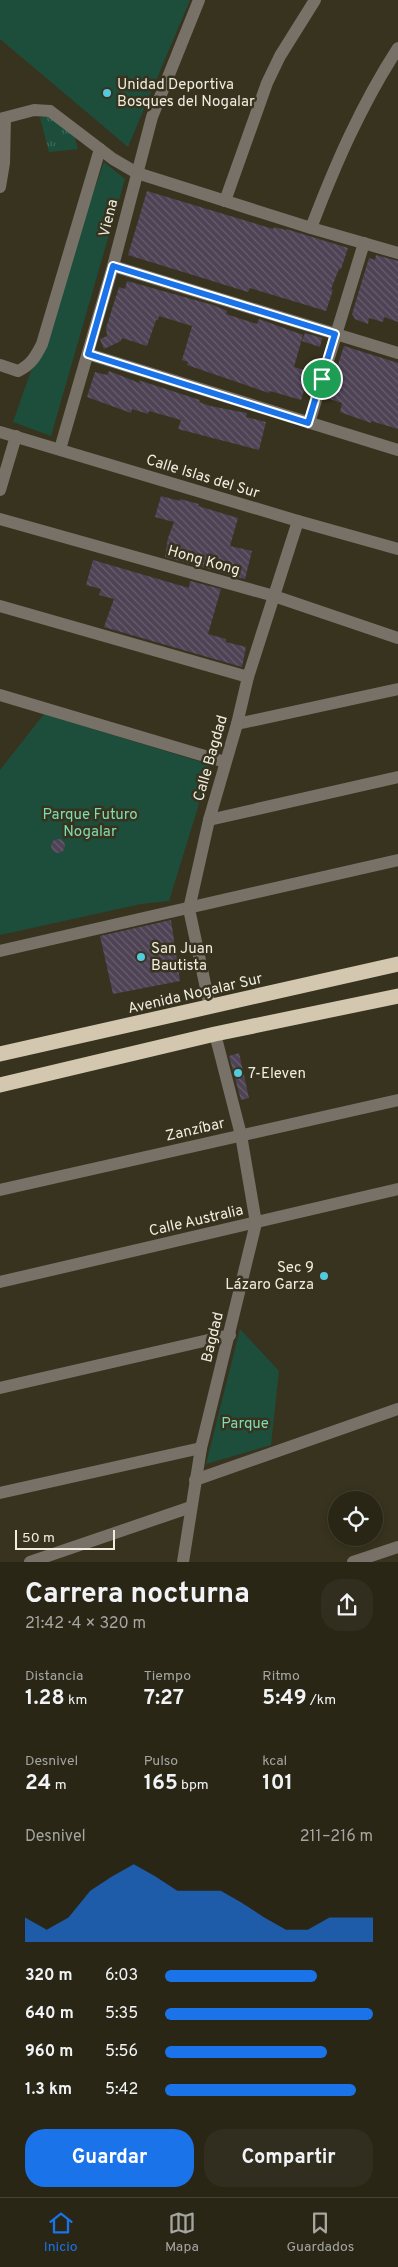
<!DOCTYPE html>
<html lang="es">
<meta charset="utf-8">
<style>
body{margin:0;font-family:Overpass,sans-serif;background:#312e1f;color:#f1f3f6;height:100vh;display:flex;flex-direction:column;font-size:19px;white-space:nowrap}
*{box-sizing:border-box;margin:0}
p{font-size:16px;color:#a5a5a1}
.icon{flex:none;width:28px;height:28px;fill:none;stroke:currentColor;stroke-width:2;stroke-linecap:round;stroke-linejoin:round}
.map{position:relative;height:1562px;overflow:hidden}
.sheet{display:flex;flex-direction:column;background:#292616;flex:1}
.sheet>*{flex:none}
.fabs{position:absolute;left:328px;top:1491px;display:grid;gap:10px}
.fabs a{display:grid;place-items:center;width:55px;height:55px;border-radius:50%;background:#292616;box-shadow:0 2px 8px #0003,0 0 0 1px #454335;font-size:25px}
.scale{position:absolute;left:15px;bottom:12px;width:100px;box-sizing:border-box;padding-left:5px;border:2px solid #efede0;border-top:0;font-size:14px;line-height:18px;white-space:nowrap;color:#efede0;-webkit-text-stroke:4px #37331e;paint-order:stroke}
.pin{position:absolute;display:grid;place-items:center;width:42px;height:42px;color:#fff;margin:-21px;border:2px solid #fff;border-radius:50%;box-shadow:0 1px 5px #0007}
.round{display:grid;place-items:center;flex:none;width:52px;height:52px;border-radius:20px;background:#312e1f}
.overview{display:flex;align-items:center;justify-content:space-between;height:85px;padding:0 25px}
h1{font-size:28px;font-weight:700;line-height:38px}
.stats{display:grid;grid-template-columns:repeat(3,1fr);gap:8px;height:85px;padding:5px 25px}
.stats div{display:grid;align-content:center}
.stats b{font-size:21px;font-weight:700}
.stats small{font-size:14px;font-weight:400}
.stats p{font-size:14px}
.chart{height:140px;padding:10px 25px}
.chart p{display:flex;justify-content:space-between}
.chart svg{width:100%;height:90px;margin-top:5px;fill:#1a73e8;opacity:.7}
.cta{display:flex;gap:10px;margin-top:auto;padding:10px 25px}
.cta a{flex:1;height:58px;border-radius:20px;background:#1a73e8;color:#fff;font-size:20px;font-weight:700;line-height:58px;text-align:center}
.cta a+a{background:#312e1f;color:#f1f3f6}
ul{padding:0 25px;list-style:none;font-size:16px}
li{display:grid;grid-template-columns:80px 60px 1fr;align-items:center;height:38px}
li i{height:12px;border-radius:6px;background:#1a73e8}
.tabs{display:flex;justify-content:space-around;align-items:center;height:70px;border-top:1px solid #454335;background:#292616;font-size:14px;color:#a5a5a1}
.tabs a{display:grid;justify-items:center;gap:2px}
.tabs .active{color:#1a73e8}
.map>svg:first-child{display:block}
.grass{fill:url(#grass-tufts)}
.green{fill:#1d4e3b}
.building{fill:url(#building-back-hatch)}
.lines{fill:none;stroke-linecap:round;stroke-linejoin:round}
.minor{stroke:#777168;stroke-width:12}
.highway{stroke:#d4c7b0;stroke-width:15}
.route-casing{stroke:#fff;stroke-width:10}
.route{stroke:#1a73e8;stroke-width:6}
.poi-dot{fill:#54cade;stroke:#37331e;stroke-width:2}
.labels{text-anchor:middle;stroke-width:5;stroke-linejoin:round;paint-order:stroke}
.poi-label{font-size:15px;fill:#efede0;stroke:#37331e;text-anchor:start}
.street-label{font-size:15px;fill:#efede0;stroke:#37331e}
.park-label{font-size:15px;fill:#7cdcb3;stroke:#37331e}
</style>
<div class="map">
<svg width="398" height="1562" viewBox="0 0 398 1562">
<defs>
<pattern id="grass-tufts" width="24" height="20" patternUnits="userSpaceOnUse" patternTransform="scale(1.25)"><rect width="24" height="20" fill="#1d4e3b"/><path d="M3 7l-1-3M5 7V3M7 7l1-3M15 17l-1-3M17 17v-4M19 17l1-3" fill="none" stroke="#3e6857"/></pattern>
<pattern id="building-back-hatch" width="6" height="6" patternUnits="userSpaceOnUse" patternTransform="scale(1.25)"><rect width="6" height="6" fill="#4e4255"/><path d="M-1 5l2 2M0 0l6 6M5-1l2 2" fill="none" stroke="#685e6d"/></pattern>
</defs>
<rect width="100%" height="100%" fill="#37331e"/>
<!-- grass -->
<path class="grass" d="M51,114l23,21 4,14 -29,3 -9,-34z"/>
<!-- green -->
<g class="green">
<path d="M0,0h190l-62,147 -128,-108z"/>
<path d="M104,162l21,17 -74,257 -38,-14z"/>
<path d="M44,714l167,51 -42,136 -28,3 -141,31v-165z"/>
<path d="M240,1329l39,42 -8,74 -65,19z"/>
</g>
<!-- building -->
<g class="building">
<path d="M147,191l126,38 1,-2 12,3v-1l62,19 -7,21h-2l-8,20 2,1 -7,21 -76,-23 -2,4 -120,-37z"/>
<path d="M376,255l22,6v61l-14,-5 -1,5 -14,-4 -1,6 -13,-5 -3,-5 17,-56 6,2z"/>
<path d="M127,281l86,24 14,6 -1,3 31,10 2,-5 44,16 -9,32 16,5 -9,28 -31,-9 -1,2 -82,-28 1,-3 -6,-2 10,-34 -33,-10 -1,4h-2l-9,26 -25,-8 -1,3 -17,8 -4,-10 7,-3 -1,-8 13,-41 6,2z"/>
<path d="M305,333l17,5 -2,9 -18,-6z"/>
<path d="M344,346l54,17v66l-27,-8v2l-31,-11 2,-9 -15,-5z"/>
<path d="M109,371l33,13 -4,-4 62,20 -1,2 11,4 37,7 -1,4 20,5 -7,28 -81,-21 3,-9 -32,-9 -1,3 -16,-5 -1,4 -44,-16 8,-25 12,3z"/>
<path d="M161,496l19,5v-2l19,5 -1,2 40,12 -8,28 22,5 -7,28 -80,-22 3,-19 6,-16 -19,-5z"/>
<path d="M93,560l96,28 1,-7 31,8 -13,45 18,5v3l20,5 -4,20 -138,-40 10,-28 -15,-4 2,-6 -15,-4z"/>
<circle cx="58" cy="846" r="7"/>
<path d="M171,920l9,61 -67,13 -13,-58z"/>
<path d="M239,1053l10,45 -8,2 -12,-44z"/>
</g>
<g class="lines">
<!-- minor -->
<g class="minor">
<path d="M0,119l34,-9 16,1 63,48 24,14 174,55 87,25"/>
<path d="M0,187l4,-24 1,-45"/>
<path d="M225,201l42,-118 13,-27 35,-56"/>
<path d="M311,228c24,-63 50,-123 87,-180"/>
<path d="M113,266l285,87"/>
<path d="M88,354l310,96"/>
<path d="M0,365l18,6c13,-6 18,-15 24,-27l58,-195"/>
<path d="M309,423l55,-180"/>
<path d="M0,432l298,89 100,28"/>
<path d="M60,449l53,-183 39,-149 47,-117"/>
<path d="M0,490l16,-54"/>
<path d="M0,519l274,77 124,42"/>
<path d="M0,606l248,71"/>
<path d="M0,695l225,67"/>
<path d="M237,724l161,-35"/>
<path d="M209,820l189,-43"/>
<path d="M0,951l398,-91"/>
<path d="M210,1007l-21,-98 20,-89 28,-96 11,-47 50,-156"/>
<path d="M0,1190l398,-90"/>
<path d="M0,1282l398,-93"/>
<path d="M0,1388l230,-53"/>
<path d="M195,1480l203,-71"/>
<path d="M0,1493l201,-45"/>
<path d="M30,1562l161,-55"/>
<path d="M183,1562l18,-114 55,-225 -15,-88 -26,-101"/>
<path d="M353,1562l45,-15"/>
</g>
<!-- highway -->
<g class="highway">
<path d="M0,1054l398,-90"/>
<path d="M0,1085l215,-51 183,-38"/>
</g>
</g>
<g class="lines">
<!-- route casing -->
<g class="route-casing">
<path id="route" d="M113,266l222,68 -27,89 -220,-69z"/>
</g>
<!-- route -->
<use href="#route" class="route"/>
</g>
<!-- markers -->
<g class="poi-dot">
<circle cx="107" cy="93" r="5"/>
<circle cx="141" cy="957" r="5"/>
<circle cx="238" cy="1073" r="5"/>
<circle cx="324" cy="1276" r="5"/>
</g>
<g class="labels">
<!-- poi labels -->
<g class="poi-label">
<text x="117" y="89">Unidad Deportiva<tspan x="117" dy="17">Bosques del Nogalar</tspan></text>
<text x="151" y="953">San Juan<tspan x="151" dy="17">Bautista</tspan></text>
<text x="248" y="1078">7-Eleven</text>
<text x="314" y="1272" text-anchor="end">Sec 9<tspan x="314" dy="17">Lázaro Garza</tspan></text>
</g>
<!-- street labels -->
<g class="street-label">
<text transform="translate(108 218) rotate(-76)" y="5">Viena</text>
<text transform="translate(203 476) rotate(17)" y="5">Calle Islas del Sur</text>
<text transform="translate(204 560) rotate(16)" y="5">Hong Kong</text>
<text transform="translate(210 758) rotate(-74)" y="5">Calle Bagdad</text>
<text transform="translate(195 993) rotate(-13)" y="5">Avenida Nogalar Sur</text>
<text transform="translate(195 1129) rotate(-13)" y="5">Zanzíbar</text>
<text transform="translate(196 1220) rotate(-13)" y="5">Calle Australia</text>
<text transform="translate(212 1337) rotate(-76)" y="5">Bagdad</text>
</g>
<!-- park labels -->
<g class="park-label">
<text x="90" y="819">Parque Futuro<tspan x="90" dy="17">Nogalar</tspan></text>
<text x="245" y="1428">Parque</text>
</g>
</g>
</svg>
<div class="fabs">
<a><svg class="icon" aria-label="locate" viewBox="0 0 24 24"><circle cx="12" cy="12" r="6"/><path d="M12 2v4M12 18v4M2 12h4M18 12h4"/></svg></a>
</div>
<div class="scale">50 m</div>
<div class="pin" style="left:322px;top:379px;background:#1e9e55"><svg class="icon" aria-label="arrive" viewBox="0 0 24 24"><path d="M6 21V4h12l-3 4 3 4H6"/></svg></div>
</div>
<section class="sheet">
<div class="overview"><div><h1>Carrera nocturna</h1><p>21:42 · 4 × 320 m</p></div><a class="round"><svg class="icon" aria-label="share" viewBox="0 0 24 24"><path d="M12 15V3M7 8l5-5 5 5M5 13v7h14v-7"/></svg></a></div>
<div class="stats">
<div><p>Distancia</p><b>1.28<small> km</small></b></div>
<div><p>Tiempo</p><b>7:27</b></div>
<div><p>Ritmo</p><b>5:49<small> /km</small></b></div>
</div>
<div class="stats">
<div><p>Desnivel</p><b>24<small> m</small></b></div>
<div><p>Pulso</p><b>165<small> bpm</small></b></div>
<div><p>kcal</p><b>101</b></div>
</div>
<div class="chart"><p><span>Desnivel</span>211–216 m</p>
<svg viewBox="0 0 160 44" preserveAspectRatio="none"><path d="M0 44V32L10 38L20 32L30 19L40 12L50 6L60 12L70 19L80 19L90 19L100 25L110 32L120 38L130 38L140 32L150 32L160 32V44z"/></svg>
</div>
<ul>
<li><b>320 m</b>6:03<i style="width:73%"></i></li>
<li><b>640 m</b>5:35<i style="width:100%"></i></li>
<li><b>960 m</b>5:56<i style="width:78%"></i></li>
<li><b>1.3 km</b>5:42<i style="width:92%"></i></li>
</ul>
<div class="cta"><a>Guardar</a><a>Compartir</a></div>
</section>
<nav class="tabs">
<a class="active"><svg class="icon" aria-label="home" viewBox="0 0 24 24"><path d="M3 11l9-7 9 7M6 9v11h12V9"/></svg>Inicio</a>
<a><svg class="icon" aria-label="map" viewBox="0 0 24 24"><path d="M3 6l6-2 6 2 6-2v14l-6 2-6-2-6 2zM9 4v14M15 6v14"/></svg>Mapa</a>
<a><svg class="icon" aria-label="saved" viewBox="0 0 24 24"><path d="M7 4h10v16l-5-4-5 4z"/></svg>Guardados</a>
</nav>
